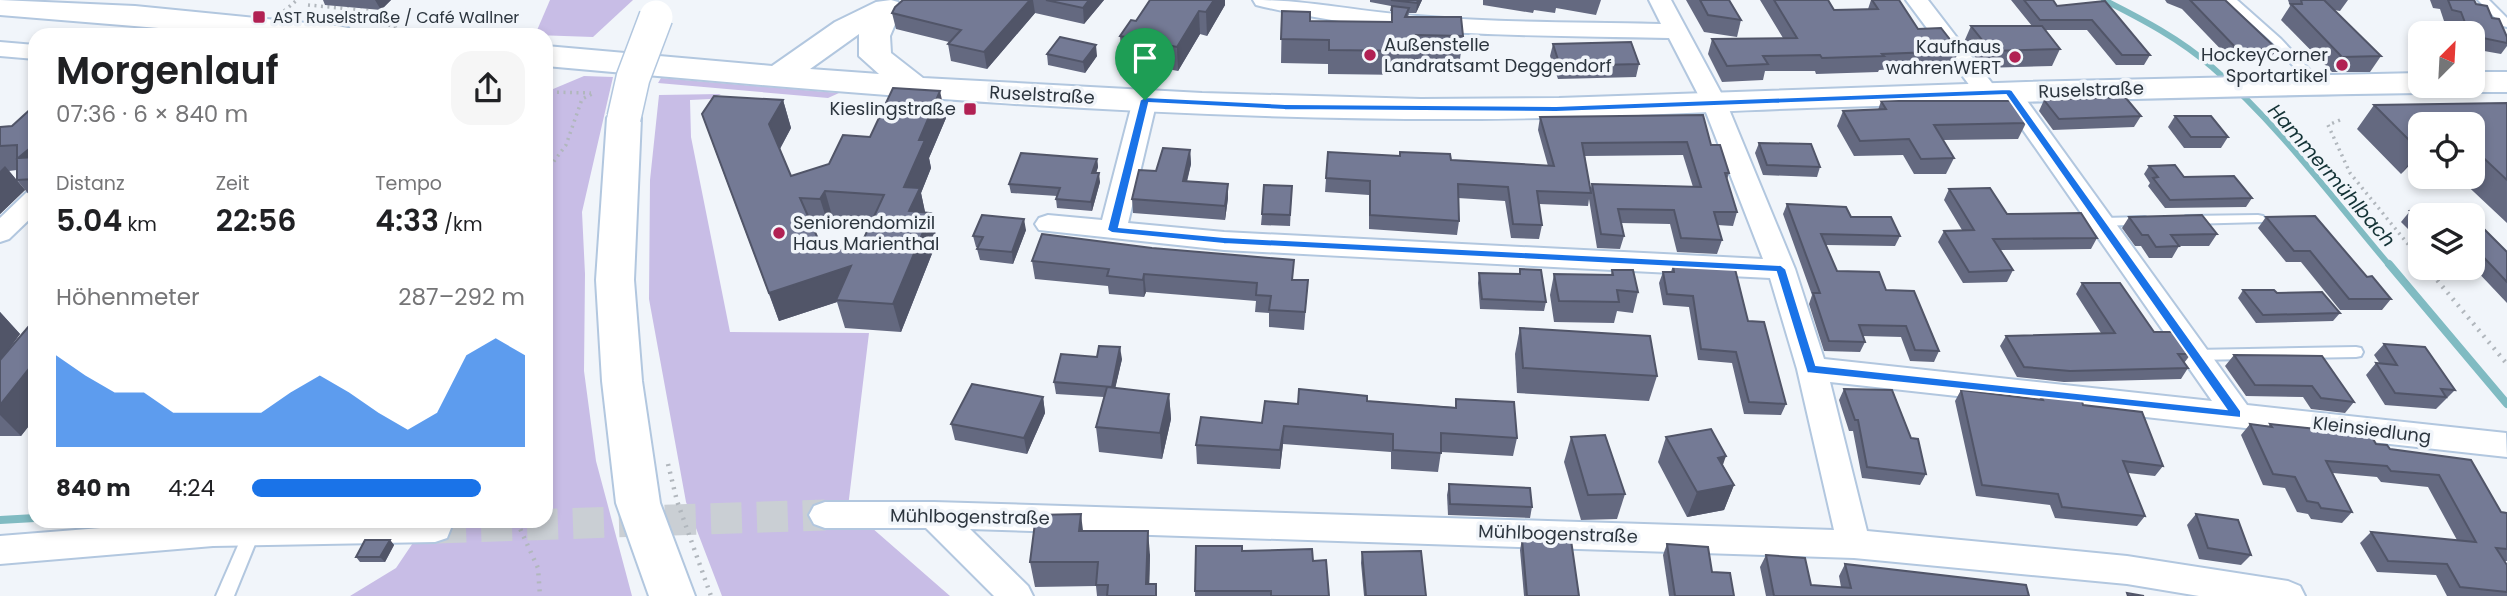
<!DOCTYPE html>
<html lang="de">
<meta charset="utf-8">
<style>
body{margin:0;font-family:Poppins,sans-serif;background:#f6f6f6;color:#202124;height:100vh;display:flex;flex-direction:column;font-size:26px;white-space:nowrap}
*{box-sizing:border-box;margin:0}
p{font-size:23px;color:#757577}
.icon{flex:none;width:38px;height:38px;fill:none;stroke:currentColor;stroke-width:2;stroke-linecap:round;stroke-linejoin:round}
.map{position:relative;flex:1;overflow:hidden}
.drawer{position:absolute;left:28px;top:28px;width:525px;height:500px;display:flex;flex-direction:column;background:#fff;border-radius:21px;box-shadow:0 4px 10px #0003}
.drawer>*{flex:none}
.needle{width:46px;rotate:24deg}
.fabs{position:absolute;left:2408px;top:21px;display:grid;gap:14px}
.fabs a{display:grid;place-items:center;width:77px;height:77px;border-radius:14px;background:#fff;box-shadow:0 4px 10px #0003;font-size:35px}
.pin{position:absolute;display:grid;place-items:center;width:60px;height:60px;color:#fff;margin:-72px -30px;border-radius:50% 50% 50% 0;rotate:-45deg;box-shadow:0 0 7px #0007}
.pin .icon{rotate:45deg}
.round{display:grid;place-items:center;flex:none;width:74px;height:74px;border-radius:21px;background:#f6f6f6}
.head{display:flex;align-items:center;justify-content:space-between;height:119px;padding:0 28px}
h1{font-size:38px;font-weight:600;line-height:52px}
.figures{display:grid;grid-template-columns:repeat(3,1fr);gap:10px;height:119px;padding:7px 28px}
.figures div{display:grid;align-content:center}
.figures b{font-size:30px;font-weight:600}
.figures small{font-size:19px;font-weight:400}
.figures p{font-size:19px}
.chart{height:196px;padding:14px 28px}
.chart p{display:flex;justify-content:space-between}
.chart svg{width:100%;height:126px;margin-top:7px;fill:#1a73e8;opacity:.7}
ul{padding:0 28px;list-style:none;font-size:23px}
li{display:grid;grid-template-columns:112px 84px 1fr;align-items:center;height:52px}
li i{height:18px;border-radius:9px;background:#1a73e8}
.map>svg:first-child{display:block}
.green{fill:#c8bde6}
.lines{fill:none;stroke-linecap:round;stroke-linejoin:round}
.stream-far1{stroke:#80bbc2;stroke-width:6}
.stream{stroke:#80bbc2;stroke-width:8}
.minor-tunnel{stroke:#cacfd4;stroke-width:31;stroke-dasharray:31 15;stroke-linecap:butt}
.service-casing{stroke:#b2c7df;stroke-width:4}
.minor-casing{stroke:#b2c7df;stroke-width:4}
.secondary-casing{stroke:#b2c7df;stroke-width:4}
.path-far1{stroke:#b1b7bd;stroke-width:3.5;stroke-dasharray:2 4.5;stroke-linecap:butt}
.path{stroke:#b1b7bd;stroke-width:4.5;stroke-dasharray:2 6;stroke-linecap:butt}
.service{fill:#fff;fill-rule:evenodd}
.minor{fill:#fff;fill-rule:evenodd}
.secondary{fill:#fff;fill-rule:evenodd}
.secondary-bridge-casing{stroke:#b2c7df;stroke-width:36;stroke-linecap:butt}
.secondary-bridge{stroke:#fff;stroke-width:33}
.wall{fill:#646980;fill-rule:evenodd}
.shaded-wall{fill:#515568}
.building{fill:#747a95;stroke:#515568;stroke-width:2;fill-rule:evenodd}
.route{fill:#1a73e8;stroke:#fff;stroke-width:2;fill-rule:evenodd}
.poi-dot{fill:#b12153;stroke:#f1f5fa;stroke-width:2.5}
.labels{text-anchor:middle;stroke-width:7;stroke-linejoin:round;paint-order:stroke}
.far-poi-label{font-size:16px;fill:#2c353e;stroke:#f1f5fa;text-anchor:start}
.poi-label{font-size:18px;fill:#2c353e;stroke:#f1f5fa;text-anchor:end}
.street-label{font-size:18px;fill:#2c353e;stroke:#f1f5fa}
.water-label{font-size:19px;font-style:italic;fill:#133235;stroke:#f1f5fa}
</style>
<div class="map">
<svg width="2507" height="596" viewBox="0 0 2507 596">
<rect width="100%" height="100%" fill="#f1f5fa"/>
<!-- green -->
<g class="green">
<path d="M550,0h83l-40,37 -58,-2z"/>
<path d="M584,76l29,1 -31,135 3,62 -1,97 12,90 36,135h-282l46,-28 31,-46h119v-430z"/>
<path d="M661,78l178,15 -11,5 -170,-15z"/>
<path d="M721,94l-10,5 -21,1 1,37 39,195 139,1 -21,174 102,89h-228l-36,-94 -37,-203 1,-119 9,-85z"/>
</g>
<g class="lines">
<!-- stream-far1 -->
<path class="stream-far1" d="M2104,0c38,19 76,39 108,67 67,58 121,132 178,199"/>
<!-- stream -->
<g class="stream">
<path d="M2389,264l118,140"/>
<path d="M0,520l35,-2"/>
</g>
<!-- minor-tunnel -->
<path class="minor-tunnel" d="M435,528l390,-13"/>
<!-- service casing -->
<g class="service-casing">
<g id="service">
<path d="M2225,0h12l44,39 39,42v6h-8l-39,-44z"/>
<path d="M2478,0h11l18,18v9l-4,-1z"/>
<path d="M2258,215l5,1 2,3 -2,3 -77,2 -7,-4 7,-4z"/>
<path d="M2145,217l7,4 -2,3 -47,2 -7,-4 7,-4z"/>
<path d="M2356,347l5,1 2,4 -2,4 -5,1 -161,3 -5,-1 -2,-4 2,-4 5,-1z"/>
<path d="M252,525l6,2 2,5 -26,64h-18l30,-69z"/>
</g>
</g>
<!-- minor casing -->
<g class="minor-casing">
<g id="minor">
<path d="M1253,0c55,0 109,12 164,16 81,7 163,6 244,8l-12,-24h22l55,102 69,167 29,90 388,42 -214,-307 -3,4h-16l-73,-98h22l70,91 3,-4h16l230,318 259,28 1,24 -677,-75 37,149 260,25 161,25 12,5 5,10h-106l-72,-12 -273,-26 -884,-29 58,57 5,10h-39l-68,-68h-101l-11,-4 -5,-9 5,-9 11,-4h109l900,28 -37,-161 -27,-91 -546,-28 -185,-20 -4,-6 4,-6 9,-3 54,5 31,-120 4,-5 8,-2 8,2 4,5 -29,123 96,9 539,27 -61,-157 -33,-64c-138,-3 -278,0 -413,-33z"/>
<path d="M0,42l35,3v14l-35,-3z"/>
<path d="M35,190v24l-26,25 -9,3v-24l26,-25z"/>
<path d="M176,522h272l3,6 -4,10 -12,4 -222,4 -213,18v-28z"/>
</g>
</g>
<!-- secondary casing -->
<g class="secondary-casing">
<g id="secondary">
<path d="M0,0l135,6 202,20 11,2 5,7h-109l-244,-20z"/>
<path d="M891,0l7,2 4,6 -12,28 1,17 32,25 279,15 219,6 138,-1 467,-16 394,-9v13h14l-3,4 -11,3c-204,3 -409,9 -613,15 -113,4 -226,11 -339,11 -309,1 -616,-25 -922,-53v-20l226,20 63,-44 41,-20zM859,34v22l20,18 -69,-5z"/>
<path d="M2473,72h34v20h-34l-11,-3 -3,-3h14z"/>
<path d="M624,108l12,3 5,7 -7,162 8,101 18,122 35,93h-46l-33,-93 -14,-122 -6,-101 11,-162 5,-7z"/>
</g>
</g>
<!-- path-far1 -->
<g class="path-far1">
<path d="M308,5l63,6 -12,11"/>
<path d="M284,11l13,-11"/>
<path d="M356,21l39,5 2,5 30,4"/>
<path d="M546,88l3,4 42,1"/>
<path d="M2340,120l-12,5 22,48 70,86"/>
<path d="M546,172l20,-27 16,-46 12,-6"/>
</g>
<!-- path -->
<g class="path">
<path d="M2427,268l80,96"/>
<path d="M668,464l9,37 34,95"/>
<path d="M517,522l21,46 2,28"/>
</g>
<!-- service -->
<use href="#service" class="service"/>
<!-- minor -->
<use href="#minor" class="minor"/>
<!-- secondary -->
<use href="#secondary" class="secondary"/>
<!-- secondary-bridge casing -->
<g class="secondary-bridge-casing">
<path id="secondary-bridge" d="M624,118l9,-40 23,-61"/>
</g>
<!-- secondary-bridge -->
<use href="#secondary-bridge" class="secondary-bridge"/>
</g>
<!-- wall -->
<g class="wall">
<path d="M323,0h68l-10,10 -56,-5z"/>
<path d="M903,0h201l-20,24 -49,-11 -48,56 -36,-8 -3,-17 1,-2 -53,-13 -4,-16z"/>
<path d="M1150,0h75v5l-18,31 -7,-2 -22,37 -56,-11 -2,-24 16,-15z"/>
<path d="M1370,0h52l-6,13h-7l-1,4 55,19 -3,23h-45l-1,5h-7l-1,11 -78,-1v-10l-47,-1 1,-52 28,10 81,1 1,-11h-2l1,-5 -21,-4z"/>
<path d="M1483,0h118l-5,15 -40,-7 -1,5 -21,-3 -1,3 -50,-8z"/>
<path d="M1686,0h43l12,20 -4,17 -33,-5z"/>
<path d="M1760,0h68l6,10 34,-1 3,-9h28l19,29 41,22 -7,15 -73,4 -1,2 -62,2 -1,-3h-50l-2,9 -41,2 -14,-28 4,-15 71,-1z"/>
<path d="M2011,0h42l4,6 48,-5 45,54 -6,10h-28l-29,-35h-42l15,19 -8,17 -69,2 -19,-26 7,-16h61z"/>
<path d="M2165,0h60l52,49 -7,10 -38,2 -50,-52 -15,-6z"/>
<path d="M2288,0h60l-8,11 -6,-1 47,46 -11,16h-38l-51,-52 9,-14z"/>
<path d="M2430,0h44l2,4 16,14 15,19v9l-6,8 -28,-5v-16h-16l-4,-10 -9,-2 -4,-12 -7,-1z"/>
<path d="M1553,44l86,20 -3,13 -78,2 -8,-23z"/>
<path d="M1047,54l50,2 -12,17 -37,-8z"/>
<path d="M783,100l8,28 -11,21 11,27 38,-12 41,-27 76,-19 -17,40 2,10 -10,25 4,20h6l6,28 -36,91 -56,-4 -8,-26 -58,19 -67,-179zM833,219l39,3 -14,29 -36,-3 -9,-22 16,1z"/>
<path d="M2044,100l97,16 -7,11 -81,3 -14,-19z"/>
<path d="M1881,101l145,22 -8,16 -75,1 11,18 -8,16h-32l-11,-19 -49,1 -17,-30 6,-15 35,-1z"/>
<path d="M2507,103v120l-49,-46h15v-53h-53v30l-19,20 -44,-45 17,-24z"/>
<path d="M35,105v97l-18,-22v-10l-8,1 16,19 -25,24v-87l12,-1z"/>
<path d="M2175,116l53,21 -7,11h-37l-16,-21z"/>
<path d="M1540,117l171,28 18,28 -2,7 10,32 -4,14 -16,-1 5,15 -5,14 -40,-2 -7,-28 -49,-1 3,13 -4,13 -23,-1 -8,-49 -1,7 -49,-2 3,21 -3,14 -28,-1 -6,-37 -47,-3 1,23 -2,14 -88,-6v-34l-44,-3 3,-40 220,14 -10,-36zM1683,155l10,32 -101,-3 -2,8 -5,-36z"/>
<path d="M1759,143l61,24 -3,10 -54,-2 -8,-22z"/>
<path d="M1190,150l1,14 -4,18 41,2v14l-3,22 -92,-7 -1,-14z"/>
<path d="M1097,159l1,8 -2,6 4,9 -8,29 -35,-3 -1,-9 1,-3 -46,-3 -2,-9z"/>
<path d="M2149,166l35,11 68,21 -6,9 -81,1 -17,-22 2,-3 -6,-9z"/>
<path d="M1292,186l-2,40 -29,-1 1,-11z"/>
<path d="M1949,189l58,25 90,24 -6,11 -91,1 13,20 -6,12 -44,1 -25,-41 6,-11 18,-1 -18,-30z"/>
<path d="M1787,204l64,13 49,19 -5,10 -69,-1 11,26 49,19 53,61 -5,11 -24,-1 -9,-24 -38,-1 2,6 -5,10 -36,-1 -15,-47 3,-9 -29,-81z"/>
<path d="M2410,211l10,4v26l-19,-19z"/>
<path d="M2129,217l88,17 -8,12h-30l-7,12h-23l-8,-12h-6l-13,-18z"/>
<path d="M2266,217l101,60 24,22 -9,11h-42l-39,-48h-15l-28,-34z"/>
<path d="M2473,218l34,34v51l-34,-36z"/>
<path d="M1026,230l-13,34 -33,-4 -3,-11 1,-2h-2l-3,-11z"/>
<path d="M1032,261l276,19 -4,50 -35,-3v-14l-14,-1 1,-11 -110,-9 -2,5 -35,-3 -1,-8 -73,-7z"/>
<path d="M1673,265l75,56 38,83 -5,11 -37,-1 -12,-51 -34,-3 -9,-53 -26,-2 -4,-22 4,-11h8z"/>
<path d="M1520,269l26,33 -2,9 -64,-2 -2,-26 1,-10 40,1z"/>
<path d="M1612,270l26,22 -5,21 -16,-2 -3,12 -60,-1 -4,-27 4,-21 57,1z"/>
<path d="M2082,283l72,49 37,22 -7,9 4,5 -7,11 -117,3 -47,-5 -17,-31 6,-10 95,-3 -25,-39z"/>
<path d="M2243,290l34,3 63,20 -7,8 -77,2 -18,-25z"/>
<path d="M0,312l20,22 -14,19 29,-34v99l-14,18h-21z"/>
<path d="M1520,328l137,48 -8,25 -132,-8 -2,-39z"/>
<path d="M2384,344l71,46 -19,19 -51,-4 -19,-30 10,-12 4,1 -6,-9z"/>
<path d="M2234,355l120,47 -9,11 -34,-4 -8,-12 -57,-1 -21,-30z"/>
<path d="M1122,359l-7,29 54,6 2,25 -9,40 -63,-7 -3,-25 8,-30 -48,-3 -2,-12z"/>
<path d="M1844,389l67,49 15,36 -6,11 -58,-7 -9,-47h-4l-10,-31z"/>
<path d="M1961,390l78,10 2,-4 42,9 80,61 -8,10 -27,-3 17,43 -8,10 -82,-8 -5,-13 -74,-9 -21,-95z"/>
<path d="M1043,397l2,16 -18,41 -72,-14 -4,-16z"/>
<path d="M1456,399l61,39 -4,18 -72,-4 -3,20 -47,-3v-17l-108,-8 -3,25 -83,-5 -1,-19 66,-22 36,-19 69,-3 88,6z"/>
<path d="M2250,424l19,2 1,-2 70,8 3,-3 47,20 81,11 30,52 6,1v48h-3l3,4v31h-60l-11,-21 -59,-3 -17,-29 11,-11 86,8 -29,-53 -47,-5 -4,-5 -44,-4 19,39 -10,11 -31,-4 -3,-5 -11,-2 -12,-24 -22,-3 -22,-50z"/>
<path d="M1571,437l54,57 -8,25 -36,1 -17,-58z"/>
<path d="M1666,437l57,28 11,20 -10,25 -37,7 -29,-55z"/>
<path d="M1449,484l83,23 -2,11 -82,-3 -1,-20z"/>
<path d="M2196,514l55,41 -10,10 -42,-6 -12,-34z"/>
<path d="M1083,531l67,24 -1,29h7l1,12h-60l-1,-10 -61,1 -5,-25z"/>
<path d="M1522,539l57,57h-55l-4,-46z"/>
<path d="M390,540l4,5 -9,17h-25l-4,-5z"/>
<path d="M1667,544l45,28 22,24h-65l-6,-41z"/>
<path d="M1196,546l117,15 16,35h-134z"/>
<path d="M1362,552l64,44h-62l-3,-33z"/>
<path d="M1766,555l45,30 30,2 -2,-11 6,-12 184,32h-263l-6,-29z"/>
</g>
<!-- shaded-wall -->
<g class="shaded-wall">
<path d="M375,0h16l-10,10z"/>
<path d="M1030,0h3l2,13 -48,56 -3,-17z"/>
<path d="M1089,0h15l-20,24 -1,-16z"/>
<path d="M1214,0h11v5l-18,31 -1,-24z"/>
<path d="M1418,0h4l-6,13 1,-10z"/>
<path d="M1199,11l1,23 -22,37 -1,-24z"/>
<path d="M1096,45l1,11 -12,17 -2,-11z"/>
<path d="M940,91l6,27 -17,40 2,10 -10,25 5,23 -10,23 -12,-52 15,-47z"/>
<path d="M783,100l8,28 -13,24 -9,-28z"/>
<path d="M35,144v34l-17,-20z"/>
<path d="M2420,149v5l-19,20z"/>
<path d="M1190,150l1,14 -8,31v-14z"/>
<path d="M1097,159l1,8 -5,15 -1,-9z"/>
<path d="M5,166l20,24 -25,24v-43z"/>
<path d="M1099,173l1,9 -8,29 -1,-9z"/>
<path d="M1228,184v14l-3,22v-14z"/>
<path d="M825,191l8,28 -4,8 -9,-28z"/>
<path d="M931,213l6,28 -36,91 -8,-28z"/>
<path d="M1024,219l2,11 -13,34 -1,-12z"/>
<path d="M851,266l-15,34 1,2 -58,19 -10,-28z"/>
<path d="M1144,274l2,18 -2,5 -1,-17z"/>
<path d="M0,312l20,22 -20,27z"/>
<path d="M1120,347l2,12 -9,39 -1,-11z"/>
<path d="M35,361v57l-14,18 -21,-21v-10z"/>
<path d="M1169,394l2,25 -9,40 -2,-26z"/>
<path d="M1043,397l2,16 -18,41 -3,-16z"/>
<path d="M1284,426l-1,18 -3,25v-19z"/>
<path d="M1726,456l-9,26 1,-24z"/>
<path d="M1734,485l-10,25 -37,7 10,-25z"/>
<path d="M1081,514l3,25 -5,-8z"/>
<path d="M1148,531l2,24 -1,41 -3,-12z"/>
<path d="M390,540l4,5 -9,17 -5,-5z"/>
</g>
<!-- building -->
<g class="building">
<path d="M903,0h127l-46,52 -36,-8 13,-14 -69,-17 3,-6z"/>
<path d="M1046,0h43l-6,8z"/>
<path d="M1150,0h64l-8,12 -7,-1 -22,36 -57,-11 11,-16 5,1z"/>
<path d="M1391,0h27l-1,3z"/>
<path d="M1700,0h29l12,20 -33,-5z"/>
<path d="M1774,0h54l6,10 44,-1 -6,-9h27l19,29 23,-1 18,23 -77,3 2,2 -62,2 -2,-3 -57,1 5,8 -41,2 -15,-27 85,-1z"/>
<path d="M2024,0h29l4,6 48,-5 45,54h-28l-30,-35h-52z"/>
<path d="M2190,0h35l52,49 -39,1z"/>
<path d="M2301,0h23l57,56 -39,1 -51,-53h11z"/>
<path d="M2448,0h26l2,4 11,2 5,12 7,1 8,18v6l-34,-7v-3h-4l-8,-21 -9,-2z"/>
<path d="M1392,6l17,2 -4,9h56l2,19 -47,-1 1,6 -10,-1 1,11 -79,-1v-10l-48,-1 1,-28 28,1v9l82,1z"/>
<path d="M1971,26h71l18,23 -69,2z"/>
<path d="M1060,37l36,8 -13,17 -36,-8z"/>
<path d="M1631,42l8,22 -79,2 -7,-22z"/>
<path d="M893,88l47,3 -21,49h6l-21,47 16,1 -11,23 22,2 -38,91 -57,-4 15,-34 -82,27 -67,-179 12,-18 69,4 -14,24 22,52 38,-12 14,-29 27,2zM825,191l59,4 -26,56 -36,-3 -22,-50 20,1z"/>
<path d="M2125,97l16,19 -82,3 -15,-19z"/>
<path d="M1881,101h130l15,22 -92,2 20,33 -33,1 -12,-20 -49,2 -17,-30 43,-2z"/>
<path d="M2507,103v77l-34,-32v-24h-26l-1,-1 -2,1h-24v25l-1,1 -45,-45z"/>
<path d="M35,105v39l-17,14 17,-1v22l-18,1v-35l-17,1v-19l12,-1z"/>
<path d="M1703,115l8,30h9l9,28h-4l12,39h-23l8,28 -41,-2 -7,-28 -56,-1 6,27 -23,-2 -9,-50 109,3 -14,-45 -105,1 9,50 -54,-2 5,34 -29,-1 -5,-37 -50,-3 1,37 -89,-6v-34l-44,-3 2,-26 72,4v-4l50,2 1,6 103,6 -14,-49z"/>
<path d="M2175,116h36l17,21h-37z"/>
<path d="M1759,143l52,1 9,23 -53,-2z"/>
<path d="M1163,148l27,2 -7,31 45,3 -3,22 -93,-7 7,-29 17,1z"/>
<path d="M1021,153l76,6 -5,14h7l-8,29 -35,-3 4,-11 -51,-4z"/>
<path d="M2175,165l9,12 50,-1 18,22 -82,2 -17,-22 5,-1 -9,-11z"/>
<path d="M1264,185l28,1 -2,29 -28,-1z"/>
<path d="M1990,188l17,26 74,-1 16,25 -104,1 20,31 -44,2 -25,-41 30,-1 -25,-41z"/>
<path d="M1787,204l59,3 5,10h40l9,19 -79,-2 16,37 42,1 7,18 28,1 25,60 -24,-1 -9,-24 -47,-1 6,17 -36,-1 -16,-48h7z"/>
<path d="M2464,209l6,6h-50v7l-10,-11z"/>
<path d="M982,215l42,4 -12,33 -35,-3 6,-12 -10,-1z"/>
<path d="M2202,215l15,19 -46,1 8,11 -23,1 -8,-12h-6l-13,-18z"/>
<path d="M2315,216l52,61 5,-1 19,23h-42l-39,-48h-16l-28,-34z"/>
<path d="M2473,218l34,34v30l-34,-36z"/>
<path d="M1042,234l110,14 142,12 -2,20h16l-3,32 -36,-2 2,-14 -15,-1 1,-12 -113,-9 -1,6 -36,-4 2,-7 -77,-8z"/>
<path d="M1673,265l62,4 13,52 16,1 22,82 -37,-2 -13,-50 -35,-3 -8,-53 -26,-2 -4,-22h11z"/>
<path d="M1520,269l21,1 5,32 -64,-3 -3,-26 41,1z"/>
<path d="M1612,270h21l5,22 -21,-2 2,12 -60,-1 -5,-27 59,1z"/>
<path d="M2082,283h38l34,49h22l15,22h-13l10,14 -118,3 -46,-4 -18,-31 109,-3z"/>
<path d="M2243,290h31l3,3 45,-1 18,21 -77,2z"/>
<path d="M35,319v42l-35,44v-45z"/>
<path d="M1520,328l130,8 7,40 -134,-8z"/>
<path d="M2384,344l41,3 30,43 -14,-1 5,8 -51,-4 -19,-30 21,2z"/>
<path d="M1099,346l21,1 -8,40 -58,-5 7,-28 36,3z"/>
<path d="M2234,355l88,1 32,46 -33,-4 -9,-12 -57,-1z"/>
<path d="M972,384l71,13 -19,41 -73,-14z"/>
<path d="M1107,387l62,7 -9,39 -64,-6z"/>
<path d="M1299,389l68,7v5l89,7v-9l58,3 3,36 -76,-5v20l-48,-3v-16l-109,-8 -4,24 -84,-5 5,-28 61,6 3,-22 33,3z"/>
<path d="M1844,389l48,1 19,48 7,1 8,35 -59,-7 -9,-47h-3z"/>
<path d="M1961,390l82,10 -2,-4 41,5 1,4 59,7 21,54 -40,-5 22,55 -83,-9 -4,-13 -76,-9z"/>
<path d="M2250,424l22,3 -2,-3 75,8 -2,-3 26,3 7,12 11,1 3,4 81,11 30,52 6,1v36l-11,-1 11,17v27l-47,-5 -13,-23 -59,-3 -17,-29 105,10 -37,-67 -48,-4 -4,-5 -61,-5 26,51 -31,-4 -3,-5 -11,-2 -12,-24 -22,-3z"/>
<path d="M1711,429l15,27 -8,2 16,27 -37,7 -31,-55z"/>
<path d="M1605,435l20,59 -37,1 -17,-58z"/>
<path d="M1449,484l81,4 2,19 -82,-3z"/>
<path d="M1081,514l-2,17h69l-2,53h10v12h-49l1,-11h-12l2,-23h-68l6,-47z"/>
<path d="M2196,514l42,6 13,35 -43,-7z"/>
<path d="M1522,539l49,1 8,56h-52z"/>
<path d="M365,540h25l-10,17h-24z"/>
<path d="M1667,544l41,3 4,25 18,1 4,23h-59z"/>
<path d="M1196,546h46v5l70,-2 1,12 13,-1 3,36h-58v-5h-76z"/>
<path d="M1421,551l5,45h-60l-4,-44z"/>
<path d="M1766,555l39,3 6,27 40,3 -6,-24 181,21 3,11h-255z"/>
<path d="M2127,593l17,3h-16z"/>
</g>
<!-- route -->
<path class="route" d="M2009,89l3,1 229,321v7l-434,-45 -31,-101 -552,-28 -112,-11 -5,-3 33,-130 5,-3 140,7 271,2zM2006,95l220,314 -410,-44 -30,-96 -5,-4 -557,-28 -105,-10 30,-124 136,7 271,2z"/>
<!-- markers -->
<g class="poi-dot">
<rect x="252" y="10" width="14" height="14" rx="3.5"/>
<circle cx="1370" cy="55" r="7"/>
<circle cx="2015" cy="57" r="7"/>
<circle cx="2342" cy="65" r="7"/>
<rect x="963" y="102" width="14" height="14" rx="3.5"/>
<circle cx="779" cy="233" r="7"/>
</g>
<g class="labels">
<!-- far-poi labels -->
<g class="far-poi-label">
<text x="273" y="23">AST Ruselstraße / Café Wallner</text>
</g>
<!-- poi labels -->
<g class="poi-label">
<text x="1384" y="51" text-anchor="start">Außenstelle<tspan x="1384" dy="21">Landratsamt Deggendorf</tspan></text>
<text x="2001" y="53">Kaufhaus<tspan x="2001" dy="21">wahrenWERT</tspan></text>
<text x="2328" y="61">HockeyCorner<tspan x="2328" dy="21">Sportartikel</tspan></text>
<text x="956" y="115">Kieslingstraße</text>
<text x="793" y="229" text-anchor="start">Seniorendomizil<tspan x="793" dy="21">Haus Marienthal</tspan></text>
</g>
<!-- street labels -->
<g class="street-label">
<text transform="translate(2091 90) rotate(-2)" y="6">Ruselstraße</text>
<text transform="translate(1042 95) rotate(3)" y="6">Ruselstraße</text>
<text transform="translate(2372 430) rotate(7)" y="6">Kleinsiedlung</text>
<text transform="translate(970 517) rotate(1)" y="6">Mühlbogenstraße</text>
<text transform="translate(1558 534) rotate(2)" y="6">Mühlbogenstraße</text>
</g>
<!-- water labels -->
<g class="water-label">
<text transform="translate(2332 175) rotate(49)" y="7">Hammermühlbach</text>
</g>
</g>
</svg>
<div class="fabs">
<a><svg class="needle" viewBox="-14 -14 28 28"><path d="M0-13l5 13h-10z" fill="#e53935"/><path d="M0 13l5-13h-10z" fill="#757577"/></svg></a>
<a><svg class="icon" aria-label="locate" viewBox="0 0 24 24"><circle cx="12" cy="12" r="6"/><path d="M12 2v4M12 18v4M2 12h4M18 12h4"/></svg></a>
<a><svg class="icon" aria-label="layers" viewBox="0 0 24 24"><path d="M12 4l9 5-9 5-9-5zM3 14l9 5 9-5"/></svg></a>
</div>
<div class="pin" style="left:1145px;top:100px;background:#1e9e55"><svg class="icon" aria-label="arrive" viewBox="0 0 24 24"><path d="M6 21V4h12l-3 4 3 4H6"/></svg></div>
<section class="drawer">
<div class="head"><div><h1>Morgenlauf</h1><p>07:36 · 6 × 840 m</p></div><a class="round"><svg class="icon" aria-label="share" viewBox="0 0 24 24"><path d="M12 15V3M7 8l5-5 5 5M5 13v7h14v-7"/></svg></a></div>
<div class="figures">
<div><p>Distanz</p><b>5.04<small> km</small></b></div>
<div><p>Zeit</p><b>22:56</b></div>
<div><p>Tempo</p><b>4:33<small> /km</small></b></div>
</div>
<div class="chart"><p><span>Höhenmeter</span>287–292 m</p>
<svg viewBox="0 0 160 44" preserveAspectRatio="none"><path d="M0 44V12L10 19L20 25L30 25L40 32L50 32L60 32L70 32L80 25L90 19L100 25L110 32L120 38L130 32L140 12L150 6L160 12V44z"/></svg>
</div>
<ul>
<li><b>840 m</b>4:24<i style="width:84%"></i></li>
</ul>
</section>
</div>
